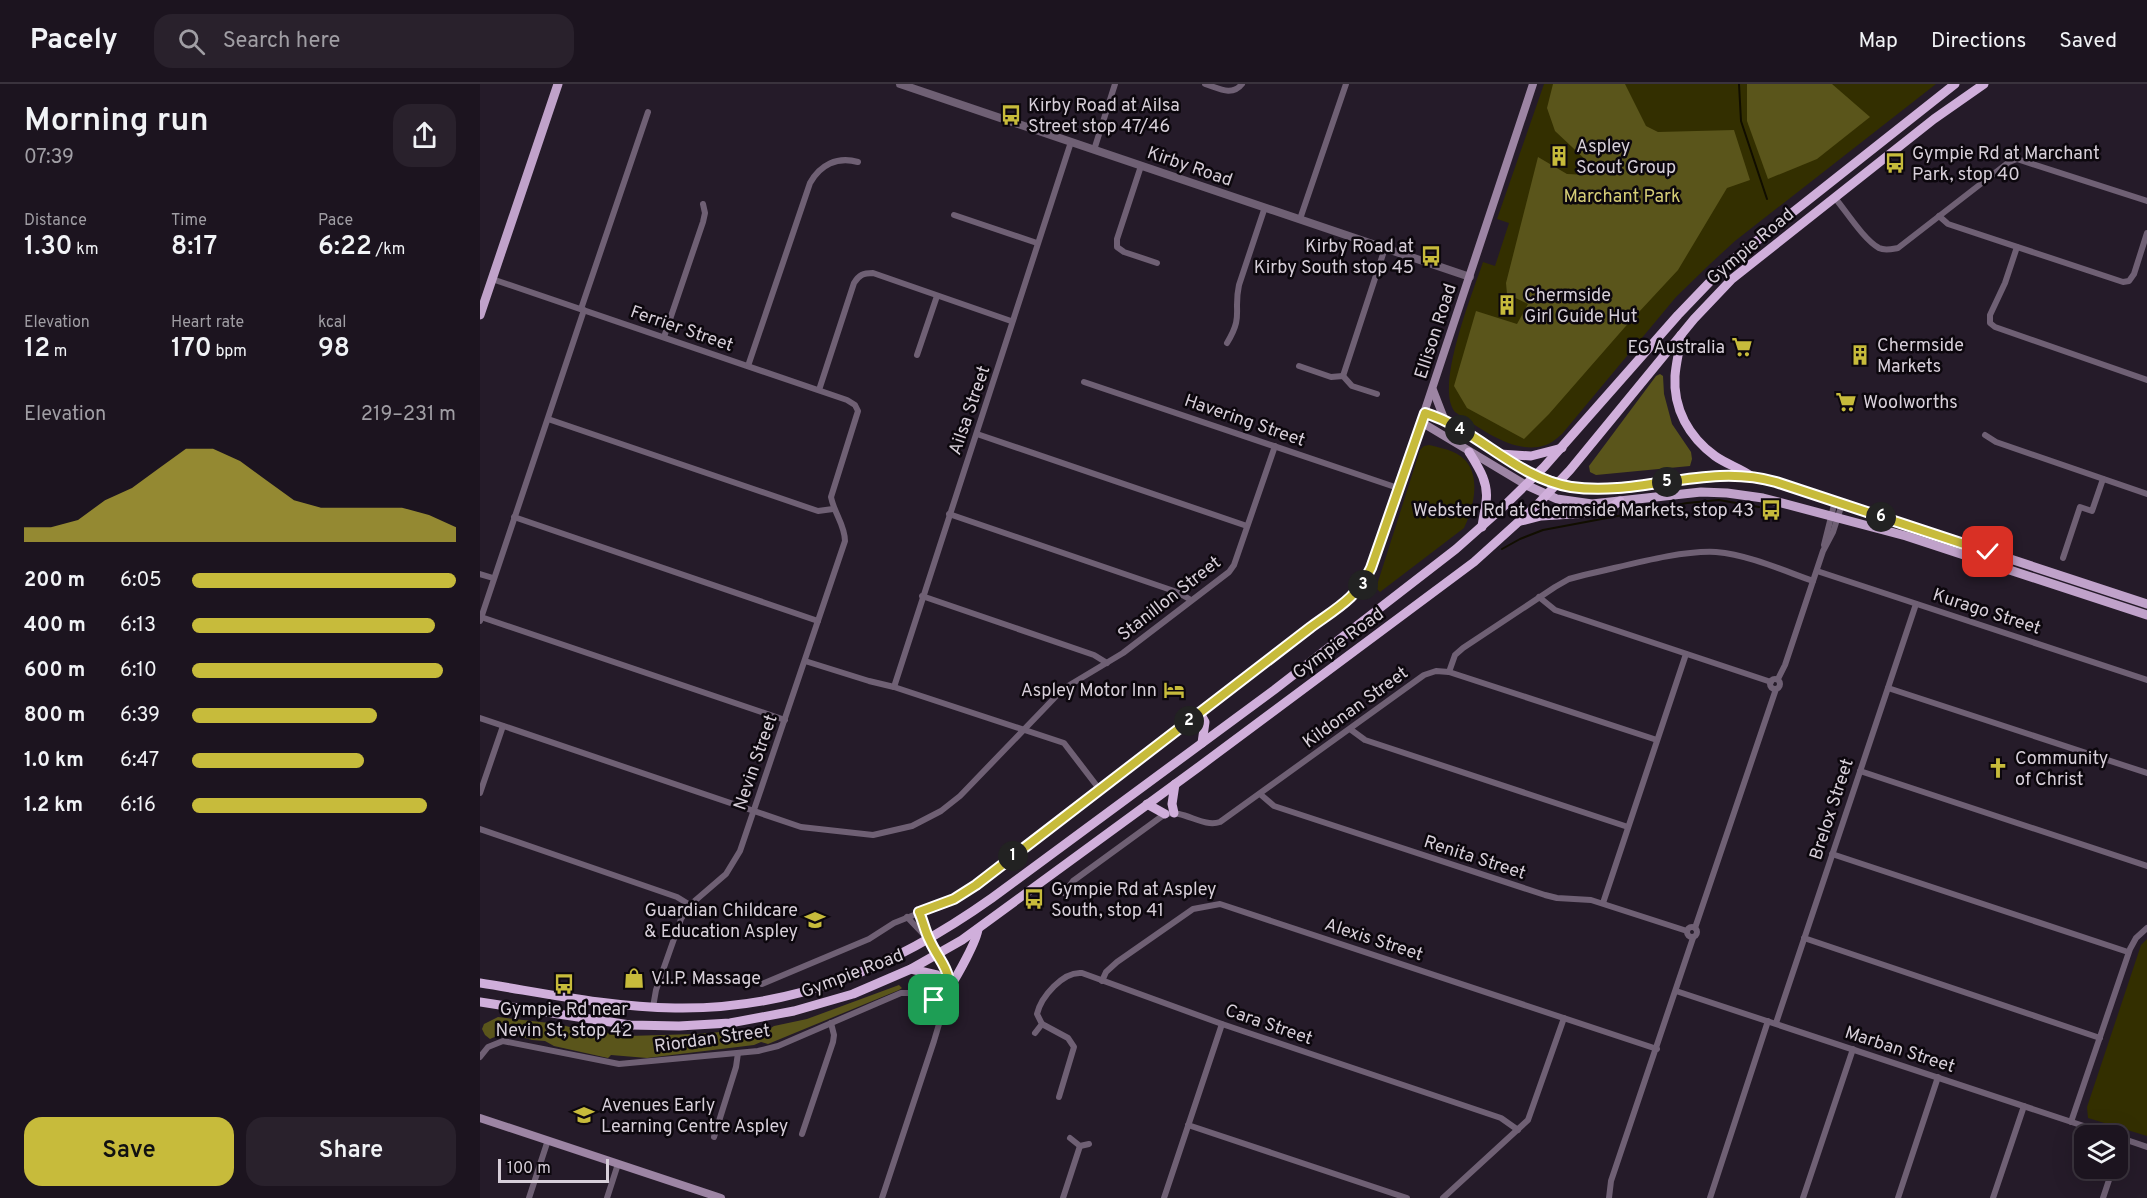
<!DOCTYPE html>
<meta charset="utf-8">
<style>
body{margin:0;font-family:Overpass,sans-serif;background:#29212c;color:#f1f3f6;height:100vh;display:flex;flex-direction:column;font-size:22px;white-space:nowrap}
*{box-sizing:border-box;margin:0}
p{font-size:20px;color:#a09ea4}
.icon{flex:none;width:33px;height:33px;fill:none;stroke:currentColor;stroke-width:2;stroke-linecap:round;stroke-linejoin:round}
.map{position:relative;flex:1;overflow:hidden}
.side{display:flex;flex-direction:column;background:#1c141f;width:480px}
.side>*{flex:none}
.fabs{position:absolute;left:1594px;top:1041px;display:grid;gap:12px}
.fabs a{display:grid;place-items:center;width:54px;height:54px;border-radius:12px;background:#1c141f;box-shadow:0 6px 24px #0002,0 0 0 2px #3a333d;font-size:30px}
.scale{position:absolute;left:18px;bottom:15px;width:111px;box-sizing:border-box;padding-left:6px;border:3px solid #d7cfd9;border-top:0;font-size:16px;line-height:21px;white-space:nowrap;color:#d7cfd9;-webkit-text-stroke:4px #0c070d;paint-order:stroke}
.pin{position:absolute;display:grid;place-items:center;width:51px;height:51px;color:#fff;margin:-26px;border-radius:12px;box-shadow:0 3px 9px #0006}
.km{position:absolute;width:30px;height:30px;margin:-15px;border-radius:50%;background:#222;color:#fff;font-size:16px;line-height:30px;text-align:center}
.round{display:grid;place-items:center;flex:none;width:63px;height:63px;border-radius:18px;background:#29212c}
.overview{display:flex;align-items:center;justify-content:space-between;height:102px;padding:0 24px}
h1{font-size:33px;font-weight:600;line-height:45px}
.stats{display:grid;grid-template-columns:repeat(3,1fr);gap:9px;height:102px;padding:6px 24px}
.stats div{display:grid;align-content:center}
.stats b{font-size:26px;font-weight:600}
.stats small{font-size:16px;font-weight:400}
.stats p{font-size:16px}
.chart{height:168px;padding:12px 24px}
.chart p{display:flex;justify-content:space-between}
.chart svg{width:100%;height:108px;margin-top:6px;fill:#c7bb3b;opacity:.7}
.button{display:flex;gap:12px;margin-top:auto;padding:12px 24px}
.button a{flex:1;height:69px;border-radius:18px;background:#c7bb3b;color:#111;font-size:24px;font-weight:600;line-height:69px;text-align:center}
.button a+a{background:#29212c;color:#f1f3f6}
ul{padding:0 24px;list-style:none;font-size:20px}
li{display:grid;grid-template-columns:96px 72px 1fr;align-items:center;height:45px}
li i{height:15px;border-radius:8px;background:#c7bb3b}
header{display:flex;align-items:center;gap:36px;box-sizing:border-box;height:84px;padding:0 30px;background:#1c141f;border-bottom:2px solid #3a333d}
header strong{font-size:28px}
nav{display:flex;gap:33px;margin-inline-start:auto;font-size:21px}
.search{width:420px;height:54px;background:#29212c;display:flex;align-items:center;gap:15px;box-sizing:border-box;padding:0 21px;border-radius:18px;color:#a09ea4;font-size:22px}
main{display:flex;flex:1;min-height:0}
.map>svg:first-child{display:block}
.green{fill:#332f00}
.forest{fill:#5a551b}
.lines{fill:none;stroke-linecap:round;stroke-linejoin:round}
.stream{stroke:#110e00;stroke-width:2}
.minor{stroke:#6f6074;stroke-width:6}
.tertiary{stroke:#6f6074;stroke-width:8}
.secondary{stroke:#9d85a4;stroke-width:8}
.primary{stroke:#c0a2ca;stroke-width:9}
.trunk{stroke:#d0afdb;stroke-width:9}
.route-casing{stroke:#fff;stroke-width:12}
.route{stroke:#c7bb3b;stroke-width:8}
.labels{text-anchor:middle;stroke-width:5;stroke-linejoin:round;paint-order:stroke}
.poi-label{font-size:18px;fill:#d7cfd9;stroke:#0c070d;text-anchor:start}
.street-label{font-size:18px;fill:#d7cfd9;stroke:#0c070d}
.park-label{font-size:18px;fill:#d5cd77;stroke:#0c070d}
</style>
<header>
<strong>Pacely</strong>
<div class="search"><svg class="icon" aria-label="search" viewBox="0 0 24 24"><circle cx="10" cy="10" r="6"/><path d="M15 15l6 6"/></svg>Search here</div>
<nav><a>Map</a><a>Directions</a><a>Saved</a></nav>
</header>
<main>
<section class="side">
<div class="overview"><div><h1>Morning run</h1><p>07:39</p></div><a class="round"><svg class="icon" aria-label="share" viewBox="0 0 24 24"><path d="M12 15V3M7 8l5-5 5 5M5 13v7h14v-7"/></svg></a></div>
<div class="stats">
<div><p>Distance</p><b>1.30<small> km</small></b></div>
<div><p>Time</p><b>8:17</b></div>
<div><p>Pace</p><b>6:22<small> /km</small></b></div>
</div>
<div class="stats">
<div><p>Elevation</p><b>12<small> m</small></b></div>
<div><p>Heart rate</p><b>170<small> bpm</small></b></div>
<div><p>kcal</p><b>98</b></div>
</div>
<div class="chart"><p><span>Elevation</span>219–231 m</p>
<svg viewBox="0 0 160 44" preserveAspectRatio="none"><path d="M0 44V38L10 38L20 35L30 27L40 22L50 14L60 6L70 6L80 11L90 19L100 27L110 30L120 30L130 30L140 30L150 33L160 38V44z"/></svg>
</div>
<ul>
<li><b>200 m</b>6:05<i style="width:100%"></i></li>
<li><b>400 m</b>6:13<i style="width:92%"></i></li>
<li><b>600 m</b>6:10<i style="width:95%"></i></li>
<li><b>800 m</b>6:39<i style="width:70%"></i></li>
<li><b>1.0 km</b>6:47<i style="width:65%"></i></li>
<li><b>1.2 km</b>6:16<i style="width:89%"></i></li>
</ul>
<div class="button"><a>Save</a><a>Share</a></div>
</section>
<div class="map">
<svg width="1667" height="1114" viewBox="0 0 1667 1114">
<rect width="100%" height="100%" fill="#251b29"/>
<!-- green -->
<g class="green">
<path d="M1064,0h392l-201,157 -25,23 -34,33 -114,137c-5,4 -10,9 -16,11 -31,11 -66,-17 -91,-33 -21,-24 18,-120 28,-150l12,4 14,-43 -12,-4z"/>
<path d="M949,361c12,3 26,5 35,14 18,17 9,51 0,69l-84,64 -4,-4 44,-138 4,-4z"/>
<path d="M1667,855v197l-59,-18 -1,-11 54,-162z"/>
</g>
<!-- forest -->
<g class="forest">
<path d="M1073,0h72l21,42 12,6 76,-2 16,50 -23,8 -49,82 -53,57 -76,87 -25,25 -57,-31 -13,-22 22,-75 41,13 11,-20 -21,-10 -1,-11 32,-126 29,17 21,1 1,-12 -34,-32 -8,-23z"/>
<path d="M1267,0h85l38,33 -53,42 -49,20 -21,-58z"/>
<path d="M1180,290l3,2 1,18 8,30 19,28 1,7 -2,7 -94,9 -6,-3 -1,-6 67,-90z"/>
<path d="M419,901l3,3 -3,2 -131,54 -7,-2 -7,3 -107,13 -36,-3 -3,3 -54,-12 -9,-5 -13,-1 -17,-5h-16l-9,4 -5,-4 -3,-6 2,-5 14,-7 60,7 27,7 16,-1 10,4 17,2 68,-2 50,-4 6,3 9,1 13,-8 33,-7z"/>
</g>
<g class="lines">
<!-- stream -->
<g class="stream">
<path d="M1259,0l2,37 26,78"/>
<path d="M1022,465l18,-10 23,-9 144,-27 32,-3 40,7"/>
</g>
<!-- minor -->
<g class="minor">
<path d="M725,0c13,4 27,13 37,0"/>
<path d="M614,66l21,-66"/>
<path d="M661,82l-24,73v8l7,5 33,11"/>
<path d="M1355,114c11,13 29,42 44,50 6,3 13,1 19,0l111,-86 8,-3 130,42"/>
<path d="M474,131l83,28"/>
<path d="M1459,132l9,8 175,58 6,-1 5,-7 13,-41"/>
<path d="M820,135l46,-135"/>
<path d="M1537,163l-12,36 -15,32v8l5,4 152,53"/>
<path d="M12,195l355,121 8,5 3,6 -27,86c3,16 14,28 14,44l-105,310 -14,23 -36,31 -9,14 -25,71 -3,17"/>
<path d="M101,225l67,-197"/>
<path d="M184,253l39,-115 2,-9 -2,-9"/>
<path d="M747,259c17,-28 6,-31 12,-58l26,-78"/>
<path d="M437,271l20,-59"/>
<path d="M268,282l62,-183c10,-18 27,-27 48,-21"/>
<path d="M819,282l32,11 12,-1 9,10 25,8"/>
<path d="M863,292l42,-128"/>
<path d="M604,298l314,106"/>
<path d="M339,306l35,-107c5,-8 9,-10 19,-10l138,48"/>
<path d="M68,335l270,92 15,-2"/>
<path d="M497,350l270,92"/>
<path d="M1505,351l11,7 151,52"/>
<path d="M469,430l228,78 14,8"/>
<path d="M34,433l304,104"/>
<path d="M1344,461l11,-44"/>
<path d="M1583,474l17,-51 12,4 11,-32"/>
<path d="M1337,487l330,109"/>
<path d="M0,490l13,4"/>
<path d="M442,512l172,59 13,8"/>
<path d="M1059,513l16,13 216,72"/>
<path d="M1,533l304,103"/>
<path d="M0,537l104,-311"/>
<path d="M325,577l64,20 25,6 170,56 36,47"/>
<path d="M969,588l6,-17 8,-7 92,-61 14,-8 15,-4c38,-8 94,-25 132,-23 33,3 66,18 97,29"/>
<circle cx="1295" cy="600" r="5"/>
<path d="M1298,595l7,-14 38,-114 10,-19 9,-28"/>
<path d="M414,603l177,-545"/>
<path d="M1408,604l259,85"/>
<path d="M0,634l321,109 72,8 39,-9 29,-15 19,-15 103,-107 60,-36 106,-81 5,-7 41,-119"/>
<path d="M870,645l15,11 263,87"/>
<path d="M1380,687l287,95"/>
<path d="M0,709l23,-67"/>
<path d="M780,710l14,12 271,89 12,3 34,2 96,31"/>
<path d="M0,745l197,68 13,8"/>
<path d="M1352,770l296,98"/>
<path d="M584,809l9,-12 92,-67c19,-5 37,14 55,8l204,-147 12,-4 13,1 208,68"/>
<path d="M1123,819l83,-249"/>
<path d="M427,833l21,22"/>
<circle cx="1212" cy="848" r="5"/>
<path d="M1215,844l81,-239"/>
<path d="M1324,854l296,100"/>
<path d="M622,897l4,-9 11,-10 76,-53 27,-5 437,145"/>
<path d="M282,900l107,-45 25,-16 50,-20 21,-11 379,-287 18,-19 9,-18 50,-146"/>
<path d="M1196,907l438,145"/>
<path d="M1296,939l140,-419"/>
<path d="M562,940l26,14 6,9 -15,50"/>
<path d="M555,949l7,-9 -5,-10c4,-17 26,-43 45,-41l140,51 279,94 17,12"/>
<path d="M0,973l8,-10 15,-6 116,23 139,-13 20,-5 123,-53h10l34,11"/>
<path d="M1591,1038l59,-173 6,-11 11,-10"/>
<path d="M708,1041l219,73"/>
<path d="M322,1050l31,-92 1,-7 -3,-12"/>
<path d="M234,1053l22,-70 2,-14"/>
<path d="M1638,1053l29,10"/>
<path d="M590,1054l10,8 9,-2"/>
<path d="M1638,1068l5,-14"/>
<path d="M49,1114l19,-58"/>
<path d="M127,1114l11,-34"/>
<path d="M402,1114l52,-157 16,-54 -2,-15 -19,-33 -10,-27"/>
<path d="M583,1114l17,-52"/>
<path d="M684,1114l58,-174"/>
<path d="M963,1114l85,-78 36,-102"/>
<path d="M1129,1114l2,-17 82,-243"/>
<path d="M1230,1114l58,-177"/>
<path d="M1323,1114l50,-149"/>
<path d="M1418,1114l40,-121"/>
<path d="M1513,1114l31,-92"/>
<path d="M1623,1114l10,-30"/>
</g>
<!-- tertiary -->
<path class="tertiary" d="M420,0l570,193"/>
<!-- secondary -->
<g class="secondary">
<path d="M953,306l12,31"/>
<path d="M945,329l20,8 91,54"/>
<path d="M1046,401l-105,-63 112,-338"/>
<path d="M0,1034l241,80"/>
</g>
<!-- primary -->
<g class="primary">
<path d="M0,231l78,-231"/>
<path d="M1056,391c19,8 37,13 58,14 61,3 121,-25 182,-7l371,122"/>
<path d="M1046,401l31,14 35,5 109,-12 26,1 36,5 143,38 241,79"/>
</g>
<!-- trunk -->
<g class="trunk">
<path d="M1201,251c-1,14 -5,27 -6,41 -2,33 14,61 40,80 11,8 25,12 36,20"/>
<path d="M989,368c10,16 20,31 17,50 -1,9 -3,16 -4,25"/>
<path d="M1020,370l31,2 31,-8"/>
<path d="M1041,437l20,-5 64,-4 15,-11"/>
<path d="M720,629l5,9 -3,21"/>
<path d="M667,720l18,10"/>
<path d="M694,729l-2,-9 3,-20"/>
<path d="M431,885l26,6 13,12c7,-11 27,-46 28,-58"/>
<path d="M0,899c64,10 130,24 195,25 120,2 221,-42 317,-110l282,-208 182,-141 44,-39 44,-43 134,-152 47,-49 230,-182"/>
<path d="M0,918l150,23 49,1 51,-3 64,-12 59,-17 58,-25 51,-29 238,-174 274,-204 62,-56 34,-36 124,-151 38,-40 202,-160 50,-35"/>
</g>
</g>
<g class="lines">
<!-- route casing -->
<g class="route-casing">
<path id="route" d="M454,916l11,4c11,-33 -4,-38 -16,-65 -4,-8 -6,-18 -10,-27l35,-13 22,-14 335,-258c26,-19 46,-29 60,-59l54,-155c52,16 91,65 146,74 69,10 137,-25 205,-5l212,70"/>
</g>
<!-- route -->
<use href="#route" class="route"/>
</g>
<!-- icons -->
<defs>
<g id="bus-bare" transform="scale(1.62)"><path d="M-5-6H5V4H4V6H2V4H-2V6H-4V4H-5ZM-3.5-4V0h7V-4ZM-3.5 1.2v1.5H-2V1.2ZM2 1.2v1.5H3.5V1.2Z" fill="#c7bb3b" stroke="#0c070d" stroke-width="2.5" paint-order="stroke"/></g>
<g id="building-bare" transform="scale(1.62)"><path d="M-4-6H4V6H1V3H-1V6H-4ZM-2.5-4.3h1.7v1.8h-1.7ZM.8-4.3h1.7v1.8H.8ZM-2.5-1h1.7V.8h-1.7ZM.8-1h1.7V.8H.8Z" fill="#c7bb3b" stroke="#0c070d" stroke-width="2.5" paint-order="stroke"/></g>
<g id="supermarket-bare" transform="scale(1.62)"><path d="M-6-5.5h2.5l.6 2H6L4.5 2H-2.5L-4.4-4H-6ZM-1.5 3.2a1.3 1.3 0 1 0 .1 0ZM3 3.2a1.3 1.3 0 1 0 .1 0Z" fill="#c7bb3b" stroke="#0c070d" stroke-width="2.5" paint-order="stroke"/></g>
<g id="hotel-bare" transform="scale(1.62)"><path d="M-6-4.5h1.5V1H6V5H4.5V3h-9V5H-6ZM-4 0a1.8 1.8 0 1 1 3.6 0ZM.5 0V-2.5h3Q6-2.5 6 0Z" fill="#c7bb3b" stroke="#0c070d" stroke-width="2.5" paint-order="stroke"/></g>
<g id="church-bare" transform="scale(1.62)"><path d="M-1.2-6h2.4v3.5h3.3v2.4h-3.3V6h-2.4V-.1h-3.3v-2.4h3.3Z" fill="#c7bb3b" stroke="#0c070d" stroke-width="2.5" paint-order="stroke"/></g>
<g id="school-bare" transform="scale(1.62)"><path d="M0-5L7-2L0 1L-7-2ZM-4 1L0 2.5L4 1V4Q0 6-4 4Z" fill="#c7bb3b" stroke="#0c070d" stroke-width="2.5" paint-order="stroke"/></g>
<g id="shop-bare" transform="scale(1.62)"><path d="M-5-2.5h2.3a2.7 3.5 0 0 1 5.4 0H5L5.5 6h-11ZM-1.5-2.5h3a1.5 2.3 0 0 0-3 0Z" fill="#c7bb3b" stroke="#0c070d" stroke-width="2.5" paint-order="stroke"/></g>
</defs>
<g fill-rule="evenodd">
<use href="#bus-bare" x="531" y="31"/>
<use href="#building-bare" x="1079" y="72"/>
<use href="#bus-bare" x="1415" y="79"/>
<use href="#bus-bare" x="951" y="172"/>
<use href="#building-bare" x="1027" y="221"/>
<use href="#supermarket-bare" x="1262" y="263"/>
<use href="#building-bare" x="1380" y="271"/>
<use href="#supermarket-bare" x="1366" y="318"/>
<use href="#bus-bare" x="1291" y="426"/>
<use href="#hotel-bare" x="694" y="606"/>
<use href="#church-bare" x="1518" y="684"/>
<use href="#bus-bare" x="554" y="815"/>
<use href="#school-bare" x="335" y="836"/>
<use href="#shop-bare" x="154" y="894"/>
<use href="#bus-bare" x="84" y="900"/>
<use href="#school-bare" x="104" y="1031"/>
</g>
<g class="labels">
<!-- poi labels -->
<g class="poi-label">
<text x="548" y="27">Kirby Road at Ailsa<tspan x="548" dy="21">Street stop 47/46</tspan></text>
<text x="1096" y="68">Aspley<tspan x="1096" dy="21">Scout Group</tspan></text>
<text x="1432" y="75">Gympie Rd at Marchant<tspan x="1432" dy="21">Park, stop 40</tspan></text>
<text x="934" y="168" text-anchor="end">Kirby Road at<tspan x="934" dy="21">Kirby South stop 45</tspan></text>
<text x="1044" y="217">Chermside<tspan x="1044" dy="21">Girl Guide Hut</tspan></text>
<text x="1397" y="267">Chermside<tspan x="1397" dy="21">Markets</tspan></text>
<text x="1245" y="269" text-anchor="end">EG Australia</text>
<text x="1383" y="324">Woolworths</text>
<text x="1274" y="432" text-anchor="end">Webster Rd at Chermside Markets, stop 43</text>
<text x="677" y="612" text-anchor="end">Aspley Motor Inn</text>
<text x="1535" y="680">Community<tspan x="1535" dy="21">of Christ</tspan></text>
<text x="571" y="811">Gympie Rd at Aspley<tspan x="571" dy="21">South, stop 41</tspan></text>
<text x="318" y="832" text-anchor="end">Guardian Childcare<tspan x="318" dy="21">&amp; Education Aspley</tspan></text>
<text x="171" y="900">V.I.P. Massage</text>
<text x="84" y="931" text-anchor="middle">Gympie Rd near<tspan x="84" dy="21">Nevin St, stop 42</tspan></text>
<text x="121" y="1027">Avenues Early<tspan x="121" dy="21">Learning Centre Aspley</tspan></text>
</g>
<!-- street labels -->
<g class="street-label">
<text transform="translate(710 82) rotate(19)" y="6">Kirby Road</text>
<text transform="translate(1270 162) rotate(-40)" y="6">Gympie Road</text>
<text transform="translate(202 244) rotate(19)" y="6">Ferrier Street</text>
<text transform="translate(955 247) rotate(-72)" y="6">Ellison Road</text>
<text transform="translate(489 326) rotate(-71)" y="6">Ailsa Street</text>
<text transform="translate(765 336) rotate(19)" y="6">Havering Street</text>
<text transform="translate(689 514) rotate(-38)" y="6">Stanillon Street</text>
<text transform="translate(1507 527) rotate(18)" y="6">Kurago Street</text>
<text transform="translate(858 559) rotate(-36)" y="6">Gympie Road</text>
<text transform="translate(875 623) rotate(-36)" y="6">Kildonan Street</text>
<text transform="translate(275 678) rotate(-71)" y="6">Nevin Street</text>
<text transform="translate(1351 725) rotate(-72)" y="6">Brelox Street</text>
<text transform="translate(995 773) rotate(18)" y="6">Renita Street</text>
<text transform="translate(894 855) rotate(18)" y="6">Alexis Street</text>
<text transform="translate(372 889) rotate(-21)" y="6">Gympie Road</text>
<text transform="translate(789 940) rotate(19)" y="6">Cara Street</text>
<text transform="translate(232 954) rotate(-8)" y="6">Riordan Street</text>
<text transform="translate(1420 965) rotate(18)" y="6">Marban Street</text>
</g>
<!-- park labels -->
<g class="park-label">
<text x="1142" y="118">Marchant Park</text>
</g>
</g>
</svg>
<div class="fabs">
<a><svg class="icon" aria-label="layers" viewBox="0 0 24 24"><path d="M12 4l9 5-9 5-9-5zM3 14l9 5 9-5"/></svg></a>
</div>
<div class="scale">100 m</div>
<div class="pin" style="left:454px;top:916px;background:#1e9e55"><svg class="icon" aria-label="arrive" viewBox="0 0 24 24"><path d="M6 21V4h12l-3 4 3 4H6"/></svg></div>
<div class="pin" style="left:1508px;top:468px;background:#d93025"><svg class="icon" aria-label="check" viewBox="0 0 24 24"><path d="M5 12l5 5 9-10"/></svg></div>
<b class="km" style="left:533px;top:772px">1</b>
<b class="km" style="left:709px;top:637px">2</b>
<b class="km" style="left:883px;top:501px">3</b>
<b class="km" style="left:980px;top:346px">4</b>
<b class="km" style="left:1187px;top:398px">5</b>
<b class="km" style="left:1401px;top:433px">6</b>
</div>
</main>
